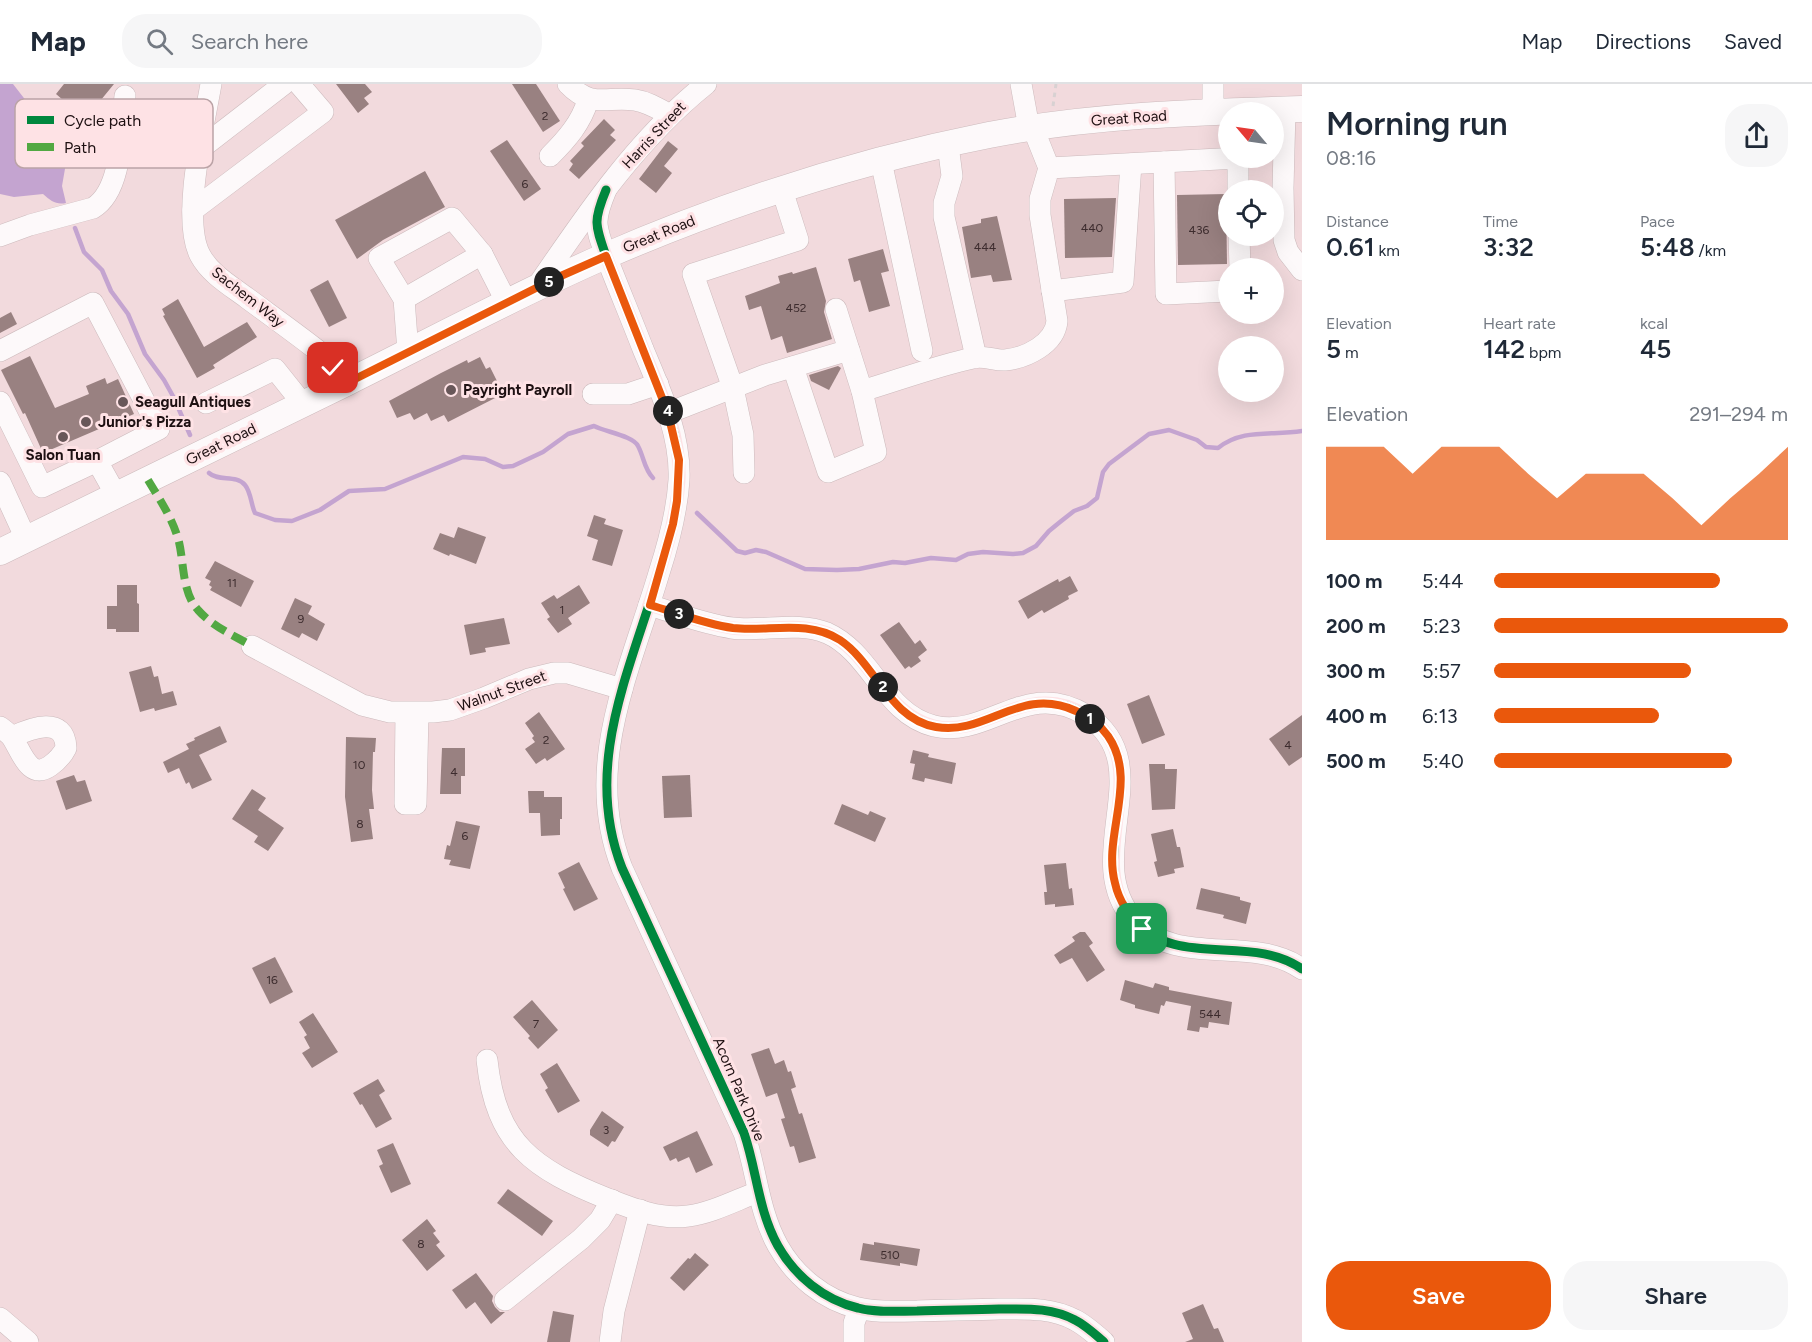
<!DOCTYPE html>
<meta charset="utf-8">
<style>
body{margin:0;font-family:Figtree,sans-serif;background:#f6f6f7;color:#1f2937;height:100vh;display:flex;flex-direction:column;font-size:22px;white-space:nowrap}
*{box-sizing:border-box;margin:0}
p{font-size:20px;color:#747a83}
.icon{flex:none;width:33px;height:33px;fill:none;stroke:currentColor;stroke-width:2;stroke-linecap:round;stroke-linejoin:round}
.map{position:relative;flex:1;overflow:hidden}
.drawer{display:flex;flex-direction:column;background:#fff;width:510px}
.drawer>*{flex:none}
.needle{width:39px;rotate:299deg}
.fabs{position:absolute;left:1218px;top:18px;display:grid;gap:12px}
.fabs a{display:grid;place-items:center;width:66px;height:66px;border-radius:50%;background:#fff;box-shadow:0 6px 24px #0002;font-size:30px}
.pin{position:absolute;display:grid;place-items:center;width:51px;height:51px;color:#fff;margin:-26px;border-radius:12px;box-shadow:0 3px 9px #0006}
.km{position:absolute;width:30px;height:30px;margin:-15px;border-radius:50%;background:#222;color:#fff;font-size:16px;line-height:30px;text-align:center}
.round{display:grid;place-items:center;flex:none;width:63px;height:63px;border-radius:24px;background:#f6f6f7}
.overview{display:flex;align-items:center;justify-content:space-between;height:102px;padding:0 24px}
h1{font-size:33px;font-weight:600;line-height:45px}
.stats{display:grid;grid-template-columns:repeat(3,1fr);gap:9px;height:102px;padding:6px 24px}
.stats div{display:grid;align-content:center}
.stats b{font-size:26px;font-weight:600}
.stats small{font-size:16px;font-weight:400}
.stats p{font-size:16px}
.chart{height:168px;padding:12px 24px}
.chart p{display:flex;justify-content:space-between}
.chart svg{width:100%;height:108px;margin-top:6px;fill:#ea580c;opacity:.7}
.button{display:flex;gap:12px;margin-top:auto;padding:12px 24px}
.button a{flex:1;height:69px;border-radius:24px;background:#ea580c;color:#fff;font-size:24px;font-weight:600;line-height:69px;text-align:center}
.button a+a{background:#f6f6f7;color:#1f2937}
ul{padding:0 24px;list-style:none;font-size:20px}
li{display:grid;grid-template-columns:96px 72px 1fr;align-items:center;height:45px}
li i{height:15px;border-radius:8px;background:#ea580c}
header{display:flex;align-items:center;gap:36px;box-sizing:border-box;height:84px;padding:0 30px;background:#fff;border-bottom:2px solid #e0e1e3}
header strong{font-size:28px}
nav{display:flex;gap:33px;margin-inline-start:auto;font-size:21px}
.search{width:420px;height:54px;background:#f6f6f7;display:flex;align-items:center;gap:15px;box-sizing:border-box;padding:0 21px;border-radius:24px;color:#747a83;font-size:22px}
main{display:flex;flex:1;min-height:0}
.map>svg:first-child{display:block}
.water{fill:#c4a4d0}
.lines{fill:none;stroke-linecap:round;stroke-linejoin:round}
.stream{stroke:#c4a4d0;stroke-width:4.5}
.building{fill:#998181}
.minor-casing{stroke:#ccbabc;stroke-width:22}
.major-casing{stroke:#ccbabc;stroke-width:27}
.path{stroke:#d8d1d2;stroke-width:3;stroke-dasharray:4.5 4.5;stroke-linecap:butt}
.minor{stroke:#fdf9fa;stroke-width:21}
.major{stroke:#fdf9fa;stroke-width:26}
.quiet{stroke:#52a842;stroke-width:8;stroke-dasharray:15 8;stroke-linecap:butt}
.cycleway-casing{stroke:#fee2e5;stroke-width:13}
.cycleway{stroke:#00873e;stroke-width:9}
.route-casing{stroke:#fff;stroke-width:12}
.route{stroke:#ea580c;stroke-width:8}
.poi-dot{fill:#685759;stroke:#fee2e5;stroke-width:2}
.labels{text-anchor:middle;stroke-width:6;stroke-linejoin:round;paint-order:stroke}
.number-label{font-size:12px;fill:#3d2c2e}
.street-label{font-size:15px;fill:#1e1012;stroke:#fee2e5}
.poi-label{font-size:15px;font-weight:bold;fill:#1e1012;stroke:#fee2e5;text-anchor:start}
.key{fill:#fee2e5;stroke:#bba3a6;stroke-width:1.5}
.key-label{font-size:16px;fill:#1e1012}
</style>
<header>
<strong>Map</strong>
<div class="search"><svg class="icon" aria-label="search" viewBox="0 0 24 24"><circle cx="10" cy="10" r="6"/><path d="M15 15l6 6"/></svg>Search here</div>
<nav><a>Map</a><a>Directions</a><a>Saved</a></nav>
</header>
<main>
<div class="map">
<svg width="1302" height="1258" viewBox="0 0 1302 1258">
<rect width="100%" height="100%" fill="#f2dadd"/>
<!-- water -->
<path class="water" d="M0,0h13l14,18 9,23 30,38 -4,23 4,17c-10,2 -15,-2 -23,-9l-29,3 -14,-3z"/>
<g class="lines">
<!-- stream -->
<g class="stream">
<path d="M75,144l9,24 18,18 9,21 17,23 17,40 19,26 10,18 16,37"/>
<path d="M209,389c10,9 27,1 36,12 6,7 6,20 10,28l20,7 17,1 28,-11 29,-19 36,-2 78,-32 22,2 18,8 10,-1 30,-14 25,-18 26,-8c12,6 39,10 44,20 6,11 6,23 15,32"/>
<path d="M697,429l40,38 8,2 11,-3 10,2 39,17 32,1 22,-1 34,-7 12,1 26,-5 25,2 12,-6 15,-2 30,2 10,-1 13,-7 13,-15 11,-9 14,-11 13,-5 10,-8 6,-26 6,-8 40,-30 20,-4 28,10 9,7 12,1c25,-20 54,-12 84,-17"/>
</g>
</g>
<!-- building -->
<g class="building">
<path d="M64,0h50l-27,33 -8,-7 -3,4 -16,-11 3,-3 -7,-6z"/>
<path d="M336,0h29l7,8 -8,6 5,6 -11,9z"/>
<path d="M512,0h24l24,37 -17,11z"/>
<path d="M604,35l11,11 -5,5 6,5 -37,39 -10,-9 4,-6 -3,-3 14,-15 -3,-3z"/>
<path d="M507,56l34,49 -17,12 -34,-50z"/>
<path d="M668,57l10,8 -14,17 8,7 -16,20 -17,-14z"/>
<path d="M425,87l20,36 -62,33 -26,19 -22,-39z"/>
<path d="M1226,110l1,70 -49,1 -1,-70z"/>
<path d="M1116,114l-4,59 -47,1 -1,-59z"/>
<path d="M997,132l15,64 -19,2 -2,-7 -20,3 -9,-51 19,-4v-4z"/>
<path d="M883,165l6,22 -8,2 9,33 -21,6 -9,-32 -6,2 -6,-23z"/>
<path d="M816,183l10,34 -2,11 8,27 -45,14 -5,-17 -11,4 -10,-34 -12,4 -4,-14 35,-13 -2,-7 14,-4 1,2z"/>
<path d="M328,196l19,38 -18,9 -19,-37z"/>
<path d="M178,215l26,48 43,-25 10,15 -44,28 2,3 -18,10 -34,-62 2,-1 -3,-6z"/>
<path d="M11,228l6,12 -17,9v-15z"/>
<path d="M30,272l25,52 34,-14 -3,-8 19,-8 2,6 11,-5 16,35 -91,39 -18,-40 -2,1 -22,-44z"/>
<path d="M480,273l6,12 4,-2 7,14 -4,2 6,13 -51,26 -4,-7 -13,6 -4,-8 -13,7 -4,-7 -13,5 -8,-17 52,-28 26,-13 1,3z"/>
<path d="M838,282l3,2 -12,22 -18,-9 -2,-6z"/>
<path d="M594,431l12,4 -2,5 19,6 -11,36 -20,-6 6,-20 -11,-4z"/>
<path d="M458,443l28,10 -10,27 -26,-10 -1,2 -16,-7 7,-16 14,5z"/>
<path d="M215,477l39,20 -13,26 -31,-17 2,-3 -3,-2 2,-4 -6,-3z"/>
<path d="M1070,492l8,15 -10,5 1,3 -25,14 -2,-3 -14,9 -10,-18 40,-22 1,3z"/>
<path d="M117,501h20v18l2,1v28h-23v-3h-9v-23h10z"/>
<path d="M579,501l11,18 -22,15 4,6 -14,9 -11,-14 3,-2 -9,-14 13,-8 3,4z"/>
<path d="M295,514l17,8 -4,8 17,10 -8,17 -15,-8 -3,5 -18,-9z"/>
<path d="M504,534l6,26 -25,4 1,4 -16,3 -6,-30z"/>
<path d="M899,538l16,22 5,-4 7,10 -9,7 3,4 -10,7 -2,-2 -4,3 -25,-34z"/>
<path d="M151,582l3,11 4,-1 4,18 11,-3 4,14 -22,6 -1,-3 -14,4 -11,-40z"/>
<path d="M1149,611l16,40 -23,9 -15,-40z"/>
<path d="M539,628l26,37 -18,12 -2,-3 -9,6 -11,-15 10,-7 -3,-4 2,-2 -9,-13z"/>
<path d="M1302,631v42l-13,9 -20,-27z"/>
<path d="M220,642l7,16 -28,13 13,25 -20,9 -3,-7 -3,2 -7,-16 -11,5 -5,-11 26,-13 -3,-5 9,-4 -1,-2z"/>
<path d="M346,653l30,1 -1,14h-2l-1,38 2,19h-5l4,30 -22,3 -6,-45z"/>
<path d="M442,664h23v28h-4v18h-21z"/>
<path d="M913,666l16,4 -1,3 28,6 -4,21 -27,-6 -1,4 -12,-3 3,-15 -5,-1z"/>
<path d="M1149,680h16v5h12l-2,40 -23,1z"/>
<path d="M74,691l3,7 8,-2 7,21 -26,9 -10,-29z"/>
<path d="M690,691l2,42 -28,1 -2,-42z"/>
<path d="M252,705l14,9 -8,12 26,18 -16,23 -14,-9 4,-6 -26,-17z"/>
<path d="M528,707h16v6h18v22h-2v16l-19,1 -1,-23h-11z"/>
<path d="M842,720l26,11 2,-4 16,7 -11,24 -41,-18z"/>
<path d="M456,737l24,5 -10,43 -21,-4 2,-5 -7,-1 3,-14 3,1z"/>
<path d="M1173,745l4,18h3l4,20 -10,2 1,4 -17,4 -4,-15 3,-1 -6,-27z"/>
<path d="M579,778l19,37 -24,12 -11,-22 2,-1 -7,-15z"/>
<path d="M1066,779l3,26 3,-1 2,17 -19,2v-3l-10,1 -1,-13h3l-3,-27z"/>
<path d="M1201,804l39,9v3l11,3 -5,21 -23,-6 1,-3 -28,-6z"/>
<path d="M1080,848h5l8,11 -4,3 16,24 -18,12 -15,-24 -12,6 -6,-9 21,-14 -3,-4z"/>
<path d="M275,873l18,35 -23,12 -18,-36z"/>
<path d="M1125,896l28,8 2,-5 14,4v3l63,12 -3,23 -20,-3 -1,6 -8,-1 -1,5 -12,-2 4,-24 -25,-5 -2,5 -3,-1 -2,9 -24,-6v-3l-15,-5z"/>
<path d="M532,916l26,30 -20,19 -10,-11 2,-2 -17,-19z"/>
<path d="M313,929l25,39 -26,16 -10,-15 8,-5 -6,-11 3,-2 -8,-13z"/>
<path d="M769,964l6,16 9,-4 4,12 3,-1 5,16 -5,2 8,25 3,-1 14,45 -17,5 -5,-17 -4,1 -9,-28 4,-1 -8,-25 -11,4 -15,-43z"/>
<path d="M557,979l23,38 -22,12 -13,-23 3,-2 -8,-14z"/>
<path d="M378,995l7,12 -6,4 13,24 -16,9 -14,-24 -2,1 -7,-12z"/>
<path d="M602,1027l22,16 -9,15 -3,-1 -4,6 -18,-12v-5z"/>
<path d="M697,1047l16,34 -17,8 -7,-16 -11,5 -2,-4 -6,3 -7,-14z"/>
<path d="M393,1059l18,41 -20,9 -12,-27 4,-2 -6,-14z"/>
<path d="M508,1105l45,32 -11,15 -45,-33z"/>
<path d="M427,1135l9,12 -3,2 7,9 -4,3 9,11 -18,15 -25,-31z"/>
<path d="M874,1158l46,7 -3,17 -17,-3v3l-40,-6 3,-17 11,2z"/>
<path d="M695,1169l14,12 -25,26 -14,-13 18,-20 2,1z"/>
<path d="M476,1189l17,23 -1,5 3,6 5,5h5l-14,12 -16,-22 -9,7 -14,-19z"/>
<path d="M1203,1220l11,25 4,-1 6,14h-39l8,-3 -11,-26z"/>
<path d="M553,1227l21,4 -4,27h-23z"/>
</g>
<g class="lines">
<!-- minor casing -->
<g class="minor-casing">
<g id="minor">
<path d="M211,0c-7,41 -30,135 -11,171 10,19 31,31 47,43 23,17 47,34 70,52l12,12 16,22"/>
<path d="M568,0c24,25 38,12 67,16 13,2 24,9 35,15"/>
<path d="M1021,0l8,44"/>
<path d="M1285,26l-2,78 1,52 4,12 14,18"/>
<path d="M1213,28v-28"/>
<path d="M1033,44l16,40"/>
<path d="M948,61l4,31 -8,27v14l32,140"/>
<path d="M200,65l84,-65"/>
<path d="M550,72c17,-17 31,-33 38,-56"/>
<path d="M881,77l41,190"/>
<path d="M1164,78l2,132 62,-3"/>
<path d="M606,106c-13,31 -11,35 0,66 12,31 25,62 37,93 17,41 38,85 36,131 -2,32 -10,62 -20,93 -29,98 -77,193 -37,295l122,265c13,38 14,77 34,113 17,30 46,54 80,62 19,5 40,3 59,3 28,-1 55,-1 82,-2 26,0 52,-2 76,11 10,5 20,14 29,22"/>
<path d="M193,126l130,-98 -24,-28"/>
<path d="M0,152l30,-11 63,-17c30,-18 28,-79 32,-112"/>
<path d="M1239,152l1,32"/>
<path d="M536,204c50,-73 100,-148 170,-204"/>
<path d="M1052,207l71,-9 8,-118"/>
<path d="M404,215l78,-45"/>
<path d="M836,225l26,82c37,-11 74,-25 111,-33 11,-3 22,3 32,2 21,-2 50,-16 52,-39l-17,-106v-16l9,-31 189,-10v32"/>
<path d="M0,267l93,-48 66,126 -62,32 19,34"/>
<path d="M408,268l-4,-53 -25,-41 73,-40 30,36 25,49"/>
<path d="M793,283l35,105 48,-20 -14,-61"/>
<path d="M593,310h35l30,-10"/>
<path d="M0,318l42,85 55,-26"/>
<path d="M206,319l69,-34 28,35"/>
<path d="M668,329l97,-38 84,-25"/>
<path d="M744,389l-1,-38 -10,-47 -40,-114 105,-34 -16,-50"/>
<path d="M0,398l26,57"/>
<path d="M649,521c27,8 55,19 83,23 30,4 66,-7 95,5 45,20 57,81 107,93 53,13 92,-48 152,-11 76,49 -7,141 47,204 43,51 118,14 169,50"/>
<path d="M252,562l110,59 28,7h43l17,-2 34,-12 45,-19 25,-6h14l54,16"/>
<path d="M406,629l-1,91h11l2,-91"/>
<path d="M0,643c4,3 8,6 11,9 10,13 17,45 39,30 7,-5 12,-10 16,-18 -1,-33 -35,-20 -54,-11"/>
<path d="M487,976c9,85 47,109 121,139 25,10 53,21 80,17 24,-3 48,-16 70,-24"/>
<path d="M505,1216l76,-61 19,-19 12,-20"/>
<path d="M0,1234l28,24"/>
<path d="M610,1258l4,-31 26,-101"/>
<path d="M854,1258v-19l5,-14"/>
</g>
</g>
<!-- major casing -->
<g class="major-casing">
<path id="major" d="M0,468c115,-57 231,-112 346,-169 85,-42 170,-88 257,-126 122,-53 255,-96 386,-122 103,-20 208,-23 313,-26"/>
</g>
<!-- path -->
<path class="path" d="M1053,22l3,-22"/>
<!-- minor -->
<use href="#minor" class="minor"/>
<!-- major -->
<use href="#major" class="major"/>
<!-- quiet -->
<path class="quiet" d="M148,396c12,20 25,39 31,62 5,21 3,51 19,68 14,16 35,25 54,36"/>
<!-- cycleway casing -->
<g class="cycleway-casing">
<g id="cycleway">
<path d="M606,106c-13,31 -11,35 0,66 12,31 25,62 37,93 17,41 38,85 36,131 -2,32 -10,62 -20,93 -29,98 -77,193 -37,295l122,265c13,38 14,77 34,113 17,30 46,54 80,62 19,5 40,3 59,3 28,-1 55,-1 82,-2 26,0 52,-2 76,11 10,5 20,14 29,22"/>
<path d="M649,521c27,8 55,19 83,23 30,4 66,-7 95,5 45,20 57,81 107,93 53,13 92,-48 152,-11 76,49 -7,141 47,204 43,51 118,14 169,50"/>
</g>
</g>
<!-- cycleway -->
<use href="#cycleway" class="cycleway"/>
</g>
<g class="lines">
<!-- route casing -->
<g class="route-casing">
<path id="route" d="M333,284l12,16 209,-105 52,-23 62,157 11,47 -2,41 -4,23 -23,81c27,8 55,19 83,23 35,4 75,-9 107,12 36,24 49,79 96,87 51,9 84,-42 140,-16 13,5 24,14 32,25 31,45 -6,99 7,147 4,19 15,33 27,46"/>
</g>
<!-- route -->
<use href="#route" class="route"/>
</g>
<!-- markers -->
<g class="poi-dot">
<circle cx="451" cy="306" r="6"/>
<circle cx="123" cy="318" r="6"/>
<circle cx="86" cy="338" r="6"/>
<circle cx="63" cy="353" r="6"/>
</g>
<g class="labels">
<!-- number labels -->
<g class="number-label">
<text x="545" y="36">2</text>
<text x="525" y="104">6</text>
<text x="1092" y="148">440</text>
<text x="1199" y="150">436</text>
<text x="985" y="167">444</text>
<text x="796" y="228">452</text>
<text x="232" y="503">11</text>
<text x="562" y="530">1</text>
<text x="301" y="539">9</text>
<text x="546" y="660">2</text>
<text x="1288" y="665">4</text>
<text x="359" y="685">10</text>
<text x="454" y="692">4</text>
<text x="360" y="744">8</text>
<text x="465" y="756">6</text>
<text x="272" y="900">16</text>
<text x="1210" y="934">544</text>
<text x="536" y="944">7</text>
<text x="606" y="1050">3</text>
<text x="421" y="1164">8</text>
<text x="890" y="1175">510</text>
</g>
<!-- street labels -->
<g class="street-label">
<text transform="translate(1129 34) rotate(-4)" y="5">Great Road</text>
<text transform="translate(654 51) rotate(-47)" y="5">Harris Street</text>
<text transform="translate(659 150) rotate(-22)" y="5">Great Road</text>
<text transform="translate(248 213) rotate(38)" y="5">Sachem Way</text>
<text transform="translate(221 360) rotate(-26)" y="5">Great Road</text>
<text transform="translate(502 607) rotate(-20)" y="5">Walnut Street</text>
<text transform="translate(739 1005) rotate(67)" y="5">Acorn Park Drive</text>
</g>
<!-- poi labels -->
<g class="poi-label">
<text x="463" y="311">Payright Payroll</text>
<text x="135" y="323">Seagull Antiques</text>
<text x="98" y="343">Junior's Pizza</text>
<text x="63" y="376" text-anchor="middle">Salon Tuan</text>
</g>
</g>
<!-- legend -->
<rect x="15" y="15" width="198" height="69" rx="9" class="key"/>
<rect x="27" y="32" width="27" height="8" fill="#00873e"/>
<rect x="27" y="59" width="27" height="8" fill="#52a842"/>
<g class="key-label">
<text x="64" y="42">Cycle path</text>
<text x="64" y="69">Path</text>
</g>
</svg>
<div class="fabs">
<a><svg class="needle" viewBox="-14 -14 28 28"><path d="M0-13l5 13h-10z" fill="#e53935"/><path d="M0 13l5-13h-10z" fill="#747a83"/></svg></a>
<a><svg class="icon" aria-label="locate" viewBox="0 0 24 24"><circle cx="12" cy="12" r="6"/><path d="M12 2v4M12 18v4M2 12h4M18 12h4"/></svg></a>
<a>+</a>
<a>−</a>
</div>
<div class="pin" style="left:1142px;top:845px;background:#1e9e55"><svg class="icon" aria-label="arrive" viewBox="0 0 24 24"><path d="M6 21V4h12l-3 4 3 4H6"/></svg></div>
<div class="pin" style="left:333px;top:284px;background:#d93025"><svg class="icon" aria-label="check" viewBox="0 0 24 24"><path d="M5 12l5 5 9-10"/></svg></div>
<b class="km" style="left:1090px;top:635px">1</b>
<b class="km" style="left:883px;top:603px">2</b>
<b class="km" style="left:679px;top:530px">3</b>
<b class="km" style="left:668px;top:327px">4</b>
<b class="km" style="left:549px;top:198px">5</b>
</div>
<section class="drawer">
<div class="overview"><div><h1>Morning run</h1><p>08:16</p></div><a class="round"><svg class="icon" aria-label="share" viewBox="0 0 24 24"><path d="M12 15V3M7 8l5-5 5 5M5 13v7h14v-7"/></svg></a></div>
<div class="stats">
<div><p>Distance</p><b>0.61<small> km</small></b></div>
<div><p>Time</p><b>3:32</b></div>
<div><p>Pace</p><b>5:48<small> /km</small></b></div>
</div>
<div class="stats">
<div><p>Elevation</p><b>5<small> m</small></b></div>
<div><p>Heart rate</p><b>142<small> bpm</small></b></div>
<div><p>kcal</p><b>45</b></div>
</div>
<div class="chart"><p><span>Elevation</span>291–294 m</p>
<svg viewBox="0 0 160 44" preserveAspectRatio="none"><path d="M0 44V6L10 6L20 6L30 17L40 6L50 6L60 6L70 17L80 27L90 17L100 17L110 17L120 27L130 38L140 27L150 17L160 6V44z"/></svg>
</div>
<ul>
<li><b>100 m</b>5:44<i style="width:77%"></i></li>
<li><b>200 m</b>5:23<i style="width:100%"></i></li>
<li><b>300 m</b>5:57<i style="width:67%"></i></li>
<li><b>400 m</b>6:13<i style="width:56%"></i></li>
<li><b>500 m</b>5:40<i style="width:81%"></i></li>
</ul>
<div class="button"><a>Save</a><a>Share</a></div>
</section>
</main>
